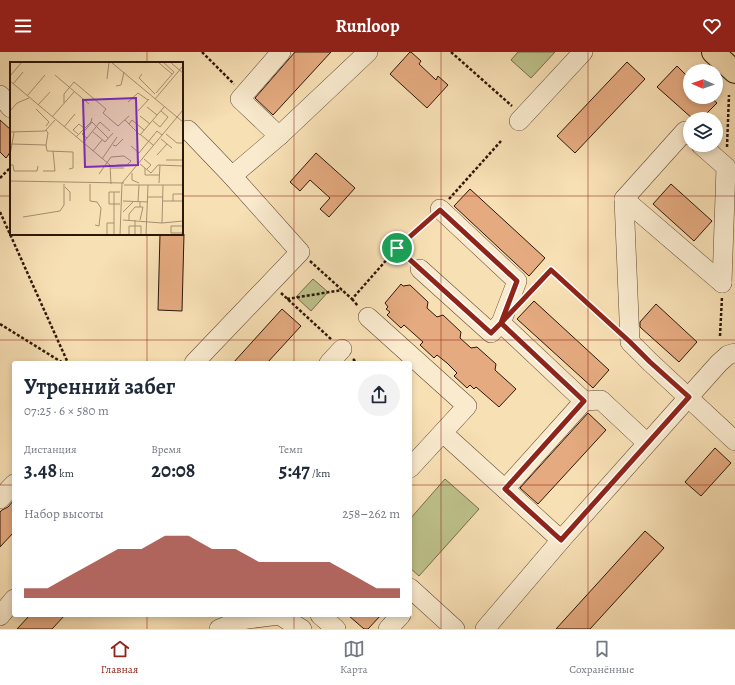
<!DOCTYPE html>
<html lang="ru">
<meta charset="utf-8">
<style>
body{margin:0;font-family:Alegreya,serif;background:#f2f2f3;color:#1f2937;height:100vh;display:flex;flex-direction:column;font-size:15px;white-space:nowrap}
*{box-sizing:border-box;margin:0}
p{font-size:13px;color:#747a83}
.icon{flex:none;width:22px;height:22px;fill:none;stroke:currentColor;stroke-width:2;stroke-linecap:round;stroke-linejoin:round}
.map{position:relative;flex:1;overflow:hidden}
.sheet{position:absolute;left:12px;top:309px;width:400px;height:256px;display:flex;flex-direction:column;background:#fff;border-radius:4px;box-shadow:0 2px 6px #0003}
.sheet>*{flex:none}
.needle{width:26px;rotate:272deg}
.controls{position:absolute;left:683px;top:12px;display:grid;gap:8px}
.controls a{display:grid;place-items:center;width:40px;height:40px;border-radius:50%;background:#fff;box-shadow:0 2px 6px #0003;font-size:20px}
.pin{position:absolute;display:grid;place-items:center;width:34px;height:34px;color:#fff;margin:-17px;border:2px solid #fff;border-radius:50%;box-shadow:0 1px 4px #0007}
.round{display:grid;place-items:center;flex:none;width:42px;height:42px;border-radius:21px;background:#f2f2f3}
.summary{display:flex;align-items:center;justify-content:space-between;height:68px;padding:0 12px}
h1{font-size:22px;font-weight:700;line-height:30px}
.figures{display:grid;grid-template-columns:repeat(3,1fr);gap:6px;height:68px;padding:4px 12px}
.figures div{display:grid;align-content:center}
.figures b{font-size:20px;font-weight:700}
.figures small{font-size:11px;font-weight:400}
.figures p{font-size:11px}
.chart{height:112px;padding:8px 12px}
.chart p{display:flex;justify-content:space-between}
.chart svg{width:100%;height:72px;margin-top:4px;fill:#8f2418;opacity:.7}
header{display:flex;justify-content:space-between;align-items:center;height:52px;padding:0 12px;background:#8f2418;color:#fff;font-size:18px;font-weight:700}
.dock{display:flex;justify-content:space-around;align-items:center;height:56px;border-top:1px solid #e0e1e3;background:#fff;font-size:11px;color:#747a83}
.dock a{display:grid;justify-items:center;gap:2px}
.dock .selected{color:#8f2418}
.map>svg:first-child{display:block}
.green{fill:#bec28c;stroke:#756c4a}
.building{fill:#e5aa80;stroke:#2c1708}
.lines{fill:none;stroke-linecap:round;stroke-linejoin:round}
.minor-casing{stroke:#5f4933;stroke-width:20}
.major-casing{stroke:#2c1708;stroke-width:24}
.path{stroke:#2c1708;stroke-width:2.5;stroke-dasharray:3 2;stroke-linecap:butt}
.minor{stroke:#faebcf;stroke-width:19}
.major{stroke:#f8e0b5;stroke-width:22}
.route-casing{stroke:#fff;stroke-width:8}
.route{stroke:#8f2418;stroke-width:5}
.grid{fill:none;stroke:#8f2418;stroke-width:1;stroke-opacity:0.55}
.inset-road{fill:none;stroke:#a69070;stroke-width:1}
.view{fill:#7b2cbf;fill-opacity:0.15;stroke:#7b2cbf;stroke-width:2}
.inset-edge{fill:none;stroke:#2c1708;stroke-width:2}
</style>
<header><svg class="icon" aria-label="menu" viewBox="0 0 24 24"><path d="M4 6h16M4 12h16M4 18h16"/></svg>Runloop<svg class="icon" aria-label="heart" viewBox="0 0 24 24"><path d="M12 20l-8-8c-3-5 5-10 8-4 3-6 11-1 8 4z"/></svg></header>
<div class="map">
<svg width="735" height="577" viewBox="0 0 735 577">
<rect width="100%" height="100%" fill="#f8e0b5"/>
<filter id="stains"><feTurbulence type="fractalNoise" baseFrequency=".005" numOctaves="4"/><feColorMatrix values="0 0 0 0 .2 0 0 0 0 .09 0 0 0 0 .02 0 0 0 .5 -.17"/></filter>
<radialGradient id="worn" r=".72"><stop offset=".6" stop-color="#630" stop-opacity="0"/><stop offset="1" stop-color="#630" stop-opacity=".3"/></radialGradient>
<!-- green -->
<g class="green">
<path d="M518,0h37l-24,26 -20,-18z"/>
<path d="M313,227l15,13 -17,19 -15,-14z"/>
<path d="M445,427l34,30 -60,67 -9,-8v-49z"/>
</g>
<!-- building -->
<g class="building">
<path d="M295,0h36l-58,63 -18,-17z"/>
<path d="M410,0h1l10,9 -2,3 17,16 2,-4 10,9 -21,23 -37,-34z"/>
<path d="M627,10l18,17 -70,74 -18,-17z"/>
<path d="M677,14l13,13v18h20l7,6 -16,16h-8l-36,-32z"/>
<path d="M0,68l11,10v21l-5,7 -6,-6z"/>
<path d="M316,101l39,35 -26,29 -9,-8 10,-11 -20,-18 -10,11 -10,-9z"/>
<path d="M671,132l41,37 -18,20 -41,-37z"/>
<path d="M470,137l75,69 -16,18 -75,-70z"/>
<path d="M160,182h24l-2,77 -24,-1z"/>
<path d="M401,232l2,2 7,-1 18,17 -1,6 10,9 6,-2 18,17 -1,6 11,10 6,-1 19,17 -1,6 21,19 -17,18 -23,-20 -2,2 -4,-4 -3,3 -13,-12 3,-3 -10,-10 -10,-8 -3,3 -14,-13 3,-3 -19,-17 -3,3 -14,-13 3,-3 -4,-3 2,-2 -3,-4z"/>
<path d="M534,249l75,69 -16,18 -76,-69z"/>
<path d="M656,252l41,38 -18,20 -39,-35v-5z"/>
<path d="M282,257l19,17 -34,37h-34z"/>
<path d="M588,361l18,17 -68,74 -18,-16z"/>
<path d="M715,396l16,15 -30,33 -16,-14z"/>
<path d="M14,448v32l-14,15v-35l2,-2 6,-3z"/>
<path d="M645,479l19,17 -74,81h-34z"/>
<path d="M30,563h35l-13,14h-35z"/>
<path d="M348,563h33l-13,14h-4z"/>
</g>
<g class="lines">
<!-- minor casing -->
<g class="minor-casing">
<g id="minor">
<path d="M0,43l11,13"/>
<path d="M519,69l64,-69"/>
<path d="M188,78l44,46 68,76 -106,111"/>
<path d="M690,83l-5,-4 -61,68 6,143 20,20 85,79"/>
<path d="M279,84l-39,-37 41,-47"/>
<path d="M701,93l25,22 -4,116"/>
<path d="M232,124l47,-40 89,-84"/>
<path d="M624,147l98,84"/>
<path d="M420,217l71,64 10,-10 16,-42 -77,-72"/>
<path d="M368,265l99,89 -57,62"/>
<path d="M501,271l83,78 17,-1 46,43"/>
<path d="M329,311l13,-14"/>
<path d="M443,381l118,107"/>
<path d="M505,437l79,-88"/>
<path d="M0,447l14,-15"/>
<path d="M410,536l45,41"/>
<path d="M279,563l23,14"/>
<path d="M320,563l16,14"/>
<path d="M0,564l14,-17"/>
<path d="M219,577l22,-9 38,-5"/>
<path d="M388,577l13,-14"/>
<path d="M485,577l76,-89 158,-177 9,-8 7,-2"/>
</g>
</g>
<!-- major casing -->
<g class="major-casing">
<path id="major" d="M713,0l22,20"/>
</g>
<!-- path -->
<g class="path">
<path d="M202,0l32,32"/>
<path d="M451,0l61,54"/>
<path d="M727,95l2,-52"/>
<path d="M0,126l11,-11"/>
<path d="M449,147l52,-58"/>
<path d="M0,160l68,151"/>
<path d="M397,196l32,-29"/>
<path d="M310,209l42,38 45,-51 13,11"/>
<path d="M531,239l20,-21 64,58"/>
<path d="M281,241l51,47"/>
<path d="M287,247l55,-9"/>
<path d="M352,247l6,7"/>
<path d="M0,272l63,39"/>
<path d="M720,284l2,-39"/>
<path d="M353,307l4,4"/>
</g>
<!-- minor -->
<use href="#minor" class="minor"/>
<!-- major -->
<use href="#major" class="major"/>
</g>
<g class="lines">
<!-- route casing -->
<g class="route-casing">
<path id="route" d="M397,196l94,85 10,-10 83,78 -79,88 56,51 128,-143 -39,-35 -20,-20 -79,-72 -50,53 16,-42 -77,-71 -43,38"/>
</g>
<!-- route -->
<use href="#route" class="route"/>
</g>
<!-- grid -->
<path class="grid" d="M147,0v11M294,0v311M441,0v577M588,0v577M0,144h11M182,144h553M147,182v129M0,288h735M0,433h14M410,433h325M147,563v14M294,563v14"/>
<!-- overview -->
<g transform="translate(10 10)">
<rect width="173" height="173" fill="#f8e0b5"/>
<path class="inset-road" d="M101,0l72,60M148,0l14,12M160,0l13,11M132,12l-3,4 16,16M45,13l34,29M0,14l12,-14M97,17l2,-17M0,19l100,84 1,19M3,22l10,-12M106,24l5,-1 3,-13M146,31l18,-21 -11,-10M17,34l18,-21M145,37l28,-33M118,40l10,-9 10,7M54,41v-9l10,-12 32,27 -3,4 15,13 11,-10M28,43l12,-13M137,45l10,8M26,47l13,13 -3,4M0,49l7,-8 12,-5M128,49l11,-12M130,54l10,8M42,55l22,-25M115,58l15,15 24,-28M143,59l7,6 8,-10 -7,-6M119,62l3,-4 12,10M54,65l11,-13M36,68l2,3 -2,12M0,70l35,-1 10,-11M83,70l12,10 8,-9M68,72l-5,-4 6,-6 5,4M156,72l11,9h6M131,73l12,10M66,75l15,-15 1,-4M77,76l-5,-4 10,-12 16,16M151,77l11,9M73,81l17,-21 10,9M0,82h2l2,-12M103,83l3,1 7,-7M121,84l8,7 18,-22 5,4M83,89l9,-11M0,93l2,-11 34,1 1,6 26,1v16l-4,1M147,93l10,-11M92,97l15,-22M134,97l7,6 -4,4M156,98h17M130,102l11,9M0,103h3l1,6h23l1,-5M101,106h13M135,106v7h14M33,109h12l-2,-20M122,111v7l7,3M141,111l7,-8 25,1M89,112l12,-17 13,-1 7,5 -4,4h-10M0,119l114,2M149,121l1,-18M80,122v17l7,1 4,6 -2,18 -4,-1M114,123h59M55,125l5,5v9M138,135h15M113,139l25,1M153,139h20M163,139v-7h10M128,140l1,-17M130,140v5h3l-3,13M110,142h-11v-12h11M113,150l10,-10M13,155l37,-6 4,-6v-21M113,158l39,3 21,-2M119,158v-6l6,-7h5M152,161l1,-38M173,164h-12v7h12M97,173v-12h7M104,173v-43M110,173l2,-52 61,-73M119,173v-9h12v9M125,173v-15M136,173l2,-50"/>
<path class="view" d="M126,36l2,67 -53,2 -2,-67z"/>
<rect width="173" height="173" class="inset-edge"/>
</g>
<rect width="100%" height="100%" filter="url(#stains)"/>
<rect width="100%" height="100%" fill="url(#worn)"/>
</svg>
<div class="controls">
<a><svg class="needle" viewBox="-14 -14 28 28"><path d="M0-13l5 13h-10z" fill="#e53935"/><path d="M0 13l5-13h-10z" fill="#747a83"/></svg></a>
<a><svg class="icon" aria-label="layers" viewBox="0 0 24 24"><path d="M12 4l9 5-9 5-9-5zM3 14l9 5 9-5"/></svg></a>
</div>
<div class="pin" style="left:397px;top:196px;background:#1e9e55"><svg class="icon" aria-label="arrive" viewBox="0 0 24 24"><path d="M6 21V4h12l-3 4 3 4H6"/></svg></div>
<section class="sheet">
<div class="summary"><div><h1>Утренний забег</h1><p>07:25 · 6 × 580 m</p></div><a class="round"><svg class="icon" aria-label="share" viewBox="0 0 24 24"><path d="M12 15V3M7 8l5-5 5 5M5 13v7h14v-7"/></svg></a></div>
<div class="figures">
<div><p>Дистанция</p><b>3.48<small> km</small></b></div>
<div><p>Время</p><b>20:08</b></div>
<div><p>Темп</p><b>5:47<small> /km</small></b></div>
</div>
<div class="chart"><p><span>Набор высоты</span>258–262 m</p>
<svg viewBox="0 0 160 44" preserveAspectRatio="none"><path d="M0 44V38L10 38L20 30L30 22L40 14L50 14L60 6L70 6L80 14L90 14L100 22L110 22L120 22L130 22L140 30L150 38L160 38V44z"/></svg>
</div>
</section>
</div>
<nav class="dock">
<a class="selected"><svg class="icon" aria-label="home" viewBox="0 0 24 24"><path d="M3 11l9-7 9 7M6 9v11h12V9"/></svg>Главная</a>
<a><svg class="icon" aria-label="map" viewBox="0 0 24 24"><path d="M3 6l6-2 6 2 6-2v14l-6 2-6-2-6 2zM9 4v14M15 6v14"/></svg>Карта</a>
<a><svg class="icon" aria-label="saved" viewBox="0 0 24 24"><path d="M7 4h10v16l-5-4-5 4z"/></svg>Сохранённые</a>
</nav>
